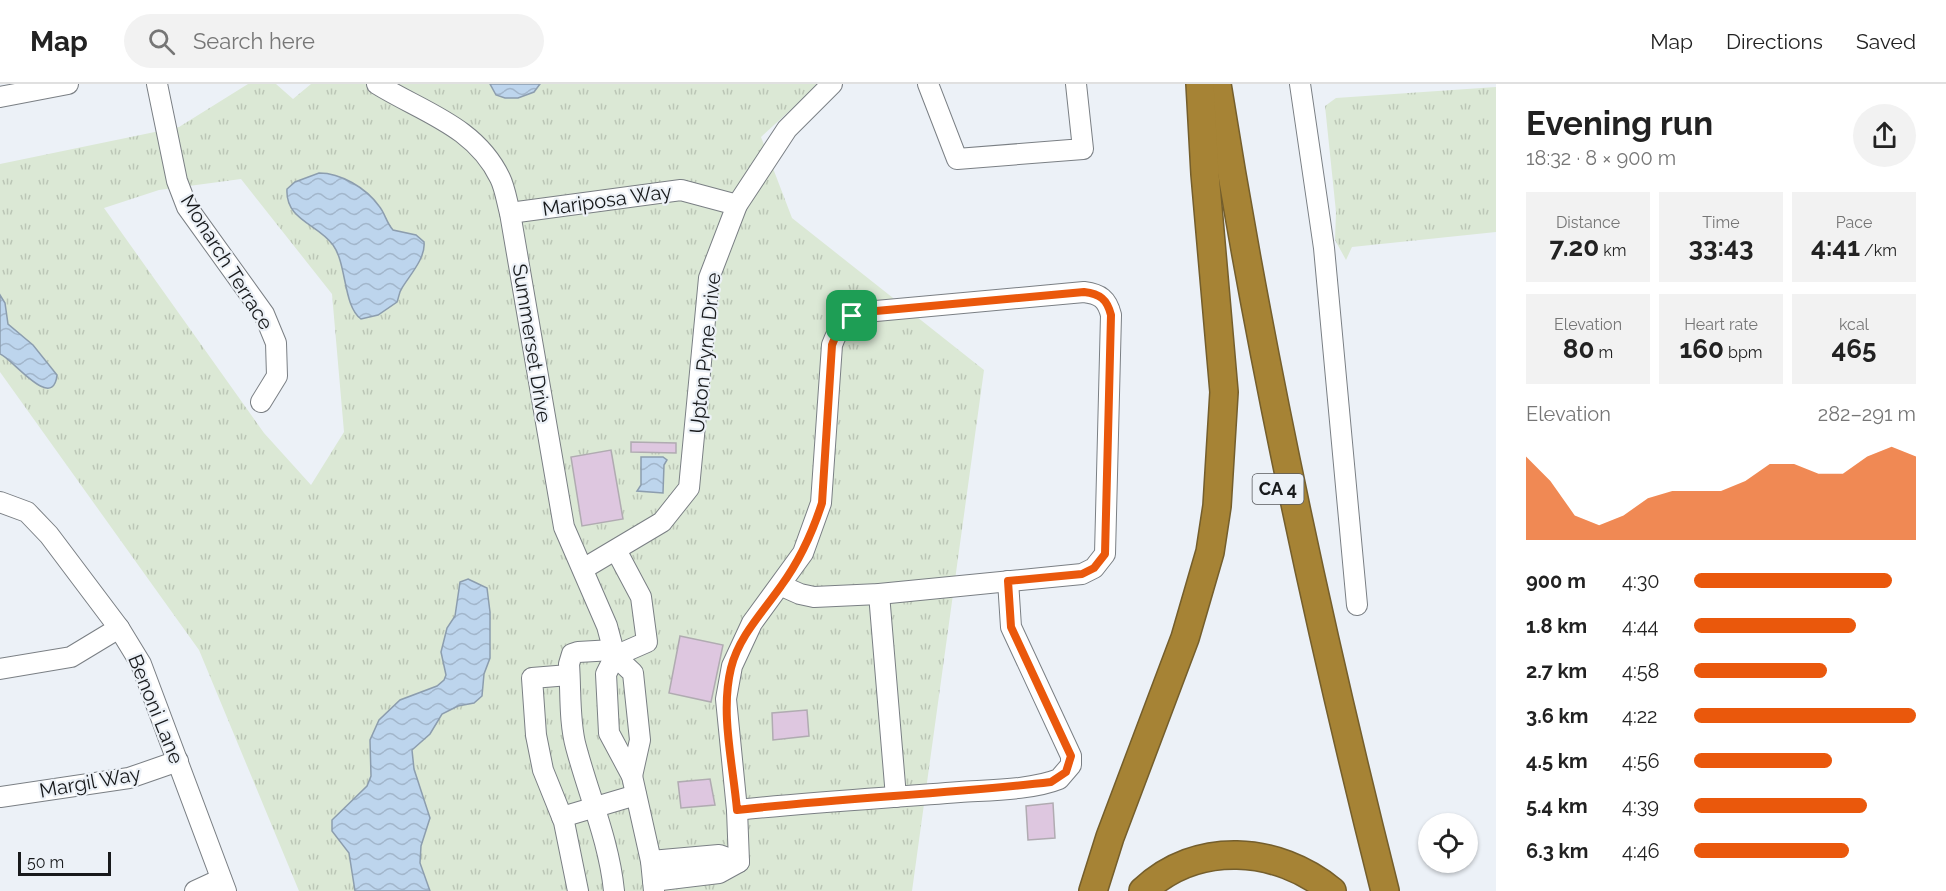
<!DOCTYPE html>
<meta charset="utf-8">
<style>
body{margin:0;font-family:Raleway,sans-serif;background:#f2f2f2;color:#222;height:100vh;display:flex;flex-direction:column;font-size:22px;white-space:nowrap}
*{box-sizing:border-box;margin:0}
p{font-size:20px;color:#767676}
.icon{flex:none;width:33px;height:33px;fill:none;stroke:currentColor;stroke-width:2;stroke-linecap:round;stroke-linejoin:round}
.map{position:relative;flex:1;overflow:hidden}
.details{display:flex;flex-direction:column;background:#fff;width:450px}
.details>*{flex:none}
.fabs{position:absolute;left:1418px;top:729px;display:grid;gap:12px}
.fabs a{display:grid;place-items:center;width:60px;height:60px;border-radius:50%;background:#fff;box-shadow:0 2px 4px #0004;font-size:30px}
.scale{position:absolute;left:18px;bottom:15px;width:93px;box-sizing:border-box;padding-left:6px;border:3px solid #181a1c;border-top:0;font-size:16px;line-height:21px;white-space:nowrap;color:#181a1c;-webkit-text-stroke:4px #ecf1f7;paint-order:stroke}
.pin{position:absolute;display:grid;place-items:center;width:51px;height:51px;color:#fff;margin:-26px;border-radius:12px;box-shadow:0 3px 9px #0006}
.round{display:grid;place-items:center;flex:none;width:63px;height:63px;border-radius:32px;background:#f2f2f2}
.headline{display:flex;align-items:center;justify-content:space-between;height:102px;padding:0 30px}
h1{font-size:33px;font-weight:700;line-height:45px}
.stats{display:grid;grid-template-columns:repeat(3,1fr);gap:9px;height:102px;padding:6px 30px}
.stats div{display:grid;align-content:center;border-radius:0px;background:#f2f2f2;text-align:center}
.stats b{font-size:26px;font-weight:700}
.stats small{font-size:16px;font-weight:400}
.stats p{font-size:16px}
.chart{height:168px;padding:12px 30px}
.chart p{display:flex;justify-content:space-between}
.chart svg{width:100%;height:108px;margin-top:6px;fill:#ea580c;opacity:.7}
ul{padding:0 30px;list-style:none;font-size:20px}
li{display:grid;grid-template-columns:96px 72px 1fr;align-items:center;height:45px}
li i{height:15px;border-radius:8px;background:#ea580c}
header{display:flex;align-items:center;gap:36px;box-sizing:border-box;height:84px;padding:0 30px;background:#fff;border-bottom:2px solid #e0e0e0}
header strong{font-size:28px}
nav{display:flex;gap:33px;margin-inline-start:auto;font-size:21px}
.search{width:420px;height:54px;background:#f2f2f2;display:flex;align-items:center;gap:15px;box-sizing:border-box;padding:0 21px;border-radius:33px;color:#767676;font-size:22px}
main{display:flex;flex:1;min-height:0}
.map>svg:first-child{display:block}
.grass{fill:url(#grass-tufts);fill-rule:evenodd}
.water{fill:url(#water-waves);stroke:#8c9dae;stroke-width:1.5}
.building{fill:#dec7e0;stroke:#b0abb1;stroke-width:1.5}
.lines{fill:none;stroke-linecap:round;stroke-linejoin:round}
.minor-casing{stroke:#7a7f84;stroke-width:22}
.highway-casing{stroke:#745e2c;stroke-width:30}
.minor{stroke:#fff;stroke-width:20}
.highway{stroke:#a68335;stroke-width:27}
.route-casing{stroke:#fff;stroke-width:12}
.route{stroke:#ea580c;stroke-width:8}
.labels{text-anchor:middle;stroke-width:4.5;stroke-linejoin:round;paint-order:stroke}
.shield{fill:#ecf1f7;stroke:#585a5e;stroke-width:1.5}
.shield-label{font-size:18px;font-weight:bold;fill:#181a1c}
.street-label{font-size:20px;fill:#181a1c;stroke:#ecf1f7}
</style>
<header>
<strong>Map</strong>
<div class="search"><svg class="icon" aria-label="search" viewBox="0 0 24 24"><circle cx="10" cy="10" r="6"/><path d="M15 15l6 6"/></svg>Search here</div>
<nav><a>Map</a><a>Directions</a><a>Saved</a></nav>
</header>
<main>
<div class="map">
<svg width="1496" height="807" viewBox="0 0 1496 807">
<defs>
<pattern id="grass-tufts" width="24" height="20" patternUnits="userSpaceOnUse" patternTransform="scale(1.5)"><rect width="24" height="20" fill="#dbe8d5"/><path d="M3 7l-1-3M5 7V3M7 7l1-3M15 17l-1-3M17 17v-4M19 17l1-3" fill="none" stroke="#bbc6b6"/></pattern>
<pattern id="water-waves" width="16" height="10" patternUnits="userSpaceOnUse" patternTransform="scale(1.5)"><rect width="16" height="10" fill="#bdd5ed"/><path d="M0 5q4-4 8 0t8 0" fill="none" stroke="#a2b6cb"/></pattern>
</defs>
<rect width="100%" height="100%" fill="#ecf1f7"/>
<!-- grass -->
<g class="grass">
<path d="M248,0h28l17,15 18,-15h508l-58,53 31,81 192,152 -72,521h-613l-100,-241 -199,-278v-208l179,-37zM241,95l91,115 12,138 -33,53 -47,-52 -160,-225 55,-18z"/>
<path d="M1496,3v145l-144,15 -6,13 -11,-20 1,-28 -11,-106 11,-8z"/>
</g>
<!-- water -->
<g class="water">
<path d="M490,0h50l-6,8 -16,6h-13l-9,-3z"/>
<path d="M319,89c22,0 47,15 60,33 6,7 7,16 14,24l23,5 8,7c2,16 -15,34 -22,46 -3,4 -3,9 -5,14l-19,13 -17,4c-18,-13 -14,-55 -28,-74 -15,-21 -48,-25 -46,-56l8,-7z"/>
<path d="M0,211l5,8 3,21 25,21 24,30c-4,38 -46,-18 -57,-21z"/>
<path d="M641,373h22l4,3 -3,5 -1,28 -26,-2 4,-6z"/>
<path d="M468,495l19,9 3,24v46l-6,16 -2,22 -8,7 -16,3 -16,8 -12,20 -18,16 2,19 16,49 -9,28 -1,17 10,28h-75l-6,-38 -17,-22v-11l35,-34 4,-10 -1,-36 9,-20 21,-20 37,-14 7,-6 2,-5 -5,-23 6,-24 8,-12 5,-34z"/>
</g>
<!-- building -->
<g class="building">
<path d="M631,358l45,1v10l-45,-1z"/>
<path d="M611,366l12,69 -41,7 -11,-69z"/>
<path d="M680,552l43,9 -12,57 -42,-9z"/>
<path d="M807,626l2,26 -36,4 -1,-27z"/>
<path d="M710,695l5,26 -34,3 -3,-26z"/>
<path d="M1053,719l2,35 -27,2 -2,-34z"/>
</g>
<g class="lines">
<!-- minor casing -->
<g class="minor-casing">
<g id="minor">
<path d="M157,0l20,97 10,26 77,107 12,29 1,33 -16,26"/>
<path d="M377,0c45,28 98,42 123,94 5,10 7,24 10,35l54,314 43,99 8,30 18,17 7,67 -8,36"/>
<path d="M928,0l29,75 126,-10 -7,-65"/>
<path d="M1300,0l24,164 33,357"/>
<path d="M0,13l68,-13"/>
<path d="M510,129l171,-23 56,15"/>
<path d="M0,418l27,10 22,23 70,93 22,36 85,227"/>
<path d="M583,485l79,-47 27,-34 20,-210 28,-73 50,-76 45,-45"/>
<path d="M879,510l17,203"/>
<path d="M613,566l-35,2 -6,2 -3,10c2,27 0,58 7,83 13,49 33,94 38,144"/>
<path d="M615,572l-9,18 3,59 23,43 19,85 3,30"/>
<path d="M615,572l32,-14 -6,-45 -25,-47"/>
<path d="M0,585l71,-12 48,-29"/>
<path d="M569,591l-37,3 4,57 7,35 21,52 14,69"/>
<path d="M0,713l129,-19 49,-17"/>
<path d="M737,726c74,-8 148,-12 223,-18 29,-2 72,-2 99,-13l12,-14v-9l-60,-129 -3,-46"/>
<path d="M562,733l74,-22"/>
<path d="M651,777l68,-6 20,7 -20,11 -66,8"/>
<path d="M739,778l-2,-52 -11,-111 6,-33 20,-43 51,-70 18,-50 11,-158c7,-19 14,-27 33,-33l219,-20c16,2 23,7 27,23l-6,239 -11,14 -12,6 -203,20 -65,3 -14,-3 -18,-8"/>
<path d="M195,807l26,-12"/>
</g>
</g>
<!-- highway casing -->
<g class="highway-casing">
<g id="highway">
<path d="M1217,0c43,271 101,541 168,807"/>
<path d="M1093,807l17,-54 75,-199 25,-86 7,-46 7,-114 -19,-218 -5,-90"/>
<path d="M1143,807c54,-51 134,-45 189,0"/>
</g>
</g>
<!-- minor -->
<use href="#minor" class="minor"/>
<!-- highway -->
<use href="#highway" class="highway"/>
</g>
<g class="lines">
<!-- route casing -->
<g class="route-casing">
<path id="route" d="M1084,208c16,2 23,7 27,23l-6,239 -11,14 -12,6 -74,7 3,46 60,129 -5,16 -15,10c-104,12 -209,16 -314,28 -4,-46 -17,-97 -6,-142 8,-32 32,-56 50,-82 19,-26 31,-52 41,-83l10,-158c7,-19 14,-27 33,-33z"/>
</g>
<!-- route -->
<use href="#route" class="route"/>
</g>
<g class="labels">
<!-- shield labels -->
<rect class="shield" x="1252.5" y="390" width="51" height="30" rx="4.5"/>
<g class="shield-label">
<text x="1278" y="411">CA 4</text>
</g>
<!-- street labels -->
<g class="street-label">
<text transform="translate(607 116) rotate(-8)" y="7">Mariposa Way</text>
<text transform="translate(227 178) rotate(58)" y="7">Monarch Terrace</text>
<text transform="translate(532 259) rotate(81)" y="7">Summerset Drive</text>
<text transform="translate(705 269) rotate(-84)" y="7">Upton Pyne Drive</text>
<text transform="translate(156 625) rotate(68)" y="7">Benoni Lane</text>
<text transform="translate(90 698) rotate(-10)" y="7">Margil Way</text>
</g>
</g>
</svg>
<div class="fabs">
<a><svg class="icon" aria-label="locate" viewBox="0 0 24 24"><circle cx="12" cy="12" r="6"/><path d="M12 2v4M12 18v4M2 12h4M18 12h4"/></svg></a>
</div>
<div class="scale">50 m</div>
<div class="pin" style="left:852px;top:232px;background:#1e9e55"><svg class="icon" aria-label="arrive" viewBox="0 0 24 24"><path d="M6 21V4h12l-3 4 3 4H6"/></svg></div>
</div>
<section class="details">
<div class="headline"><div><h1>Evening run</h1><p>18:32 · 8 × 900 m</p></div><a class="round"><svg class="icon" aria-label="share" viewBox="0 0 24 24"><path d="M12 15V3M7 8l5-5 5 5M5 13v7h14v-7"/></svg></a></div>
<div class="stats">
<div><p>Distance</p><b>7.20<small> km</small></b></div>
<div><p>Time</p><b>33:43</b></div>
<div><p>Pace</p><b>4:41<small> /km</small></b></div>
</div>
<div class="stats">
<div><p>Elevation</p><b>80<small> m</small></b></div>
<div><p>Heart rate</p><b>160<small> bpm</small></b></div>
<div><p>kcal</p><b>465</b></div>
</div>
<div class="chart"><p><span>Elevation</span>282–291 m</p>
<svg viewBox="0 0 160 44" preserveAspectRatio="none"><path d="M0 44V10L10 20L20 34L30 38L40 34L50 27L60 24L70 24L80 24L90 20L100 13L110 13L120 17L130 17L140 10L150 6L160 10V44z"/></svg>
</div>
<ul>
<li><b>900 m</b>4:30<i style="width:89%"></i></li>
<li><b>1.8 km</b>4:44<i style="width:73%"></i></li>
<li><b>2.7 km</b>4:58<i style="width:60%"></i></li>
<li><b>3.6 km</b>4:22<i style="width:100%"></i></li>
<li><b>4.5 km</b>4:56<i style="width:62%"></i></li>
<li><b>5.4 km</b>4:39<i style="width:78%"></i></li>
<li><b>6.3 km</b>4:46<i style="width:70%"></i></li>
</ul>
</section>
</main>
